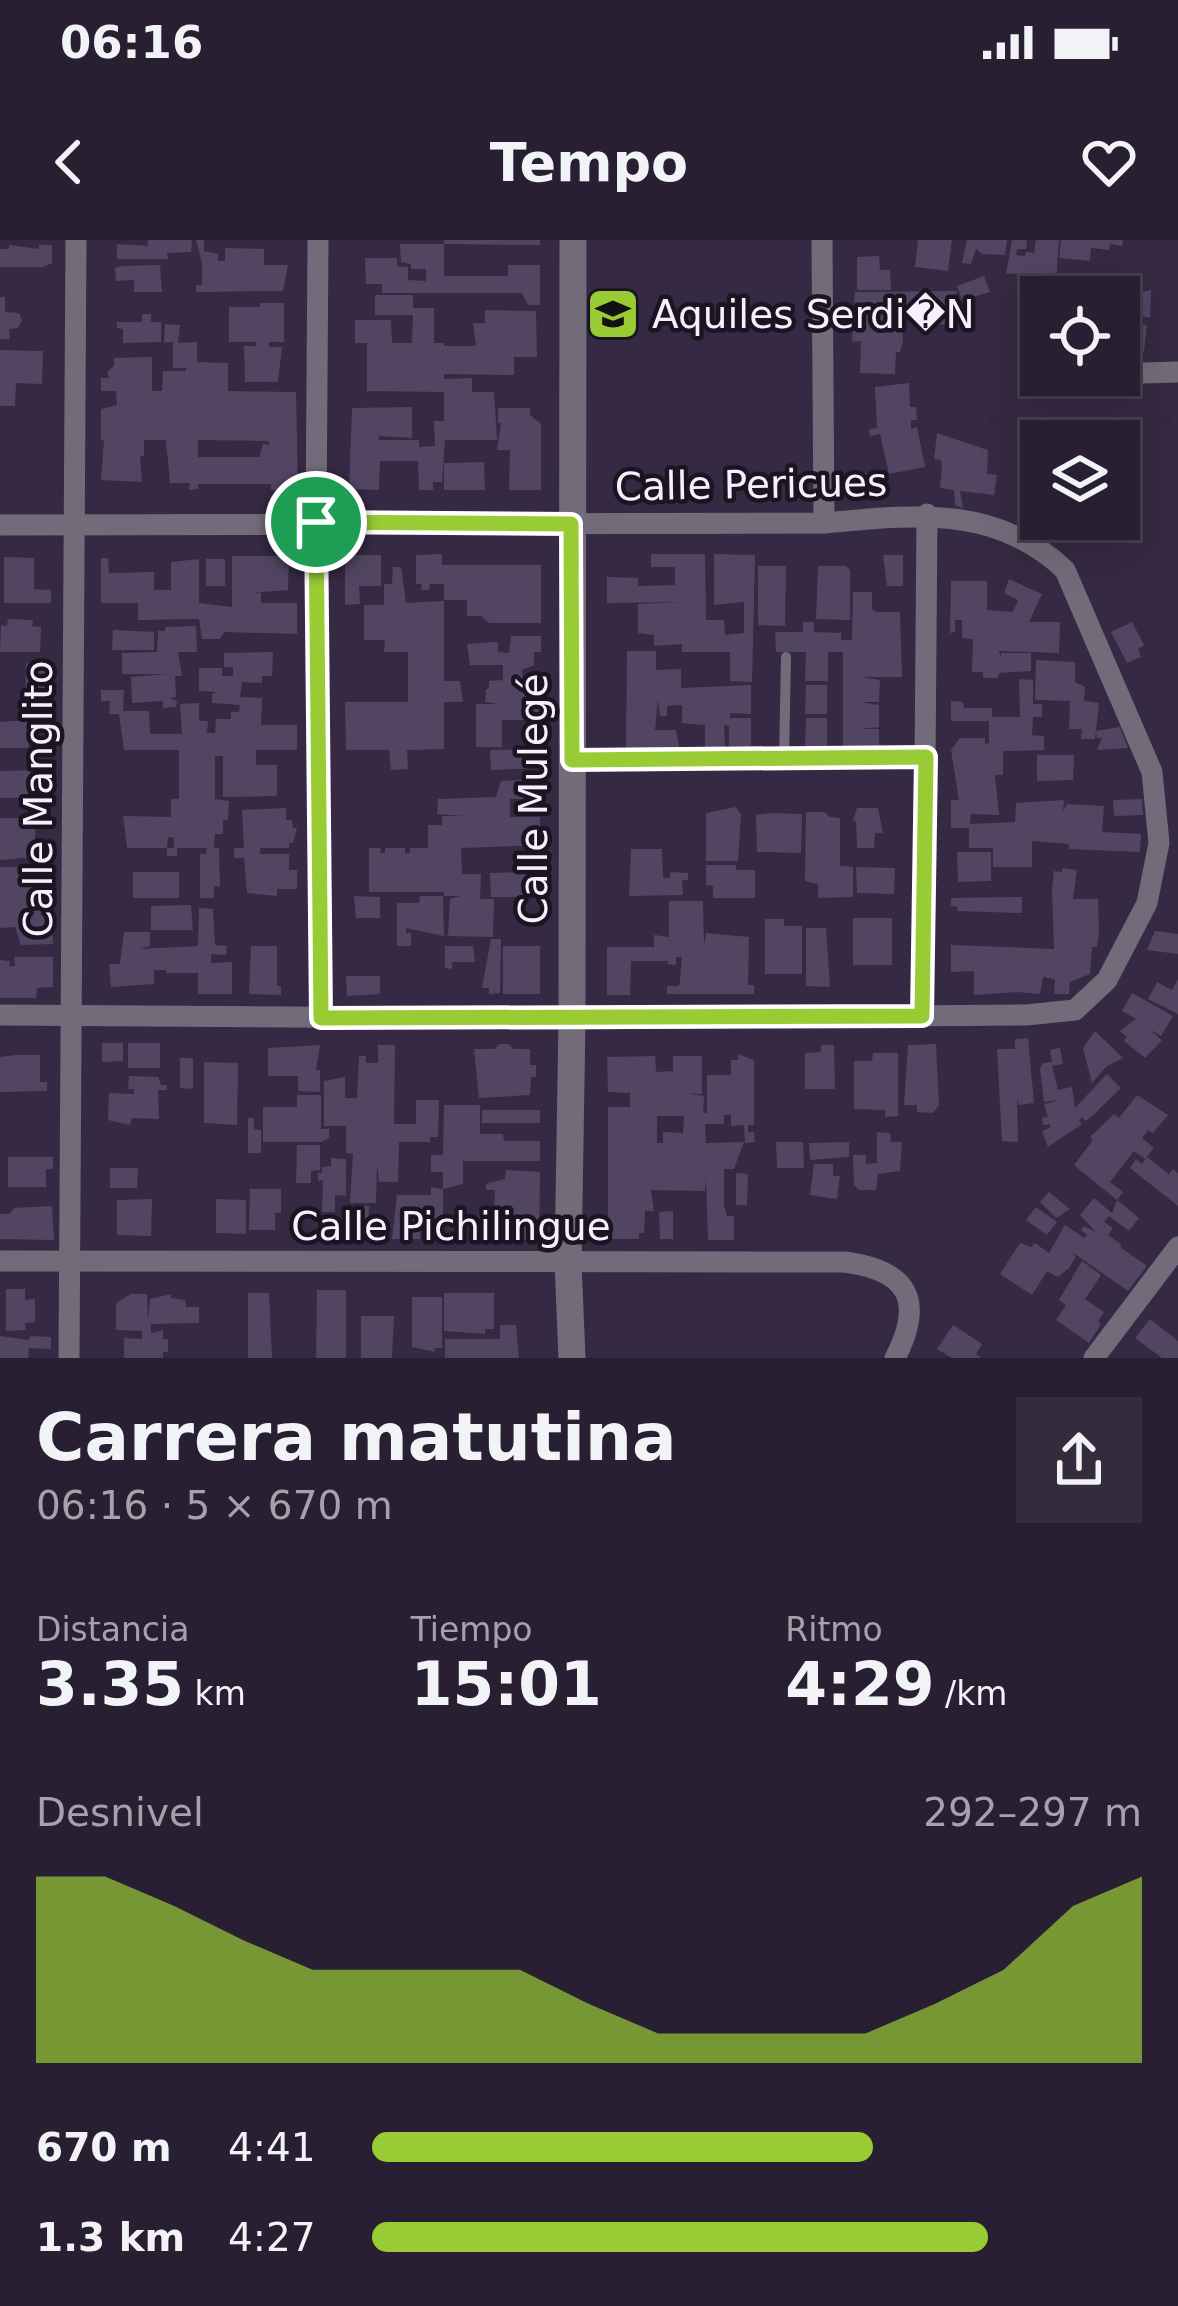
<!DOCTYPE html>
<html lang="es">
<meta charset="utf-8">
<style>
body{margin:0;font-family:"DejaVu Sans",sans-serif;background:#342c3e;color:#f1f3f6;height:100vh;display:flex;flex-direction:column;font-size:45px;white-space:nowrap}
*{box-sizing:border-box;margin:0}
p{font-size:39px;color:#a5a2ac}
.icon{flex:none;width:66px;height:66px;fill:none;stroke:currentColor;stroke-width:2;stroke-linecap:round;stroke-linejoin:round}
.map{position:relative;height:1118px;overflow:hidden}
.side{display:flex;flex-direction:column;background:#281f32;flex:1}
.side>*{flex:none}
.buttons{position:absolute;left:1020px;top:36px;display:grid;gap:24px}
.buttons a{display:grid;place-items:center;width:120px;height:120px;border-radius:0px;background:#281f32;box-shadow:0 12px 48px #0002,0 0 0 3px #443d4d;font-size:60px}
.pin{position:absolute;display:grid;place-items:center;width:102px;height:102px;color:#fff;margin:-51px;border:6px solid #fff;border-radius:50%;box-shadow:0 3px 12px #0007}
.round{display:grid;place-items:center;flex:none;width:126px;height:126px;border-radius:0px;background:#342c3e}
.summary{display:flex;align-items:center;justify-content:space-between;height:204px;padding:0 36px}
h1{font-size:66px;font-weight:600;line-height:90px}
.metrics{display:grid;grid-template-columns:repeat(3,1fr);gap:18px;height:204px;padding:12px 36px}
.metrics div{display:grid;align-content:center}
.metrics b{font-size:60px;font-weight:600}
.metrics small{font-size:33px;font-weight:400}
.metrics p{font-size:33px}
.chart{height:336px;padding:24px 36px}
.chart p{display:flex;justify-content:space-between}
.chart svg{width:100%;height:216px;margin-top:12px;fill:#99cb35;opacity:.7}
ul{padding:0 36px;list-style:none;font-size:39px}
li{display:grid;grid-template-columns:192px 144px 1fr;align-items:center;height:90px}
li i{height:30px;border-radius:15px;background:#99cb35}
.status{display:flex;justify-content:space-between;align-items:center;height:84px;padding:0 60px;background:#281f32;direction:ltr}
.status svg{height:33px;fill:currentColor}
header{display:flex;justify-content:space-between;align-items:center;height:156px;padding:0 36px;background:#281f32;font-size:54px;font-weight:600}
.map>svg:first-child{display:block}
.building{fill:#524562;fill-rule:evenodd}
.lines{fill:none;stroke-linecap:round;stroke-linejoin:round}
.service{stroke:#726c7a;stroke-width:10}
.minor{stroke:#726c7a;stroke-width:21}
.tertiary{stroke:#726c7a;stroke-width:27}
.route-casing{stroke:#fff;stroke-width:24}
.route{stroke:#99cb35;stroke-width:15}
.labels{text-anchor:middle;stroke-width:9;stroke-linejoin:round;paint-order:stroke}
.poi-label{font-size:39px;fill:#f6f0fe;stroke:#1a1521;text-anchor:start}
.street-label{font-size:39px;fill:#f6f0fe;stroke:#1a1521}
</style>
<div class="status"><b>06:16</b><svg viewBox="0 0 49 12"><path d="M0 12V9h3v3zM5 12V6h3v6zM10 12V3h3v9zM15 12V0h3v12zM26 1h20v11H26zM47 4h2v5h-2z"/></svg></div>
<header><svg class="icon" aria-label="back" viewBox="0 0 24 24"><path d="M15 5l-7 7 7 7"/></svg>Tempo<svg class="icon" aria-label="heart" viewBox="0 0 24 24"><path d="M12 20l-8-8c-3-5 5-10 8-4 3-6 11-1 8 4z"/></svg></header>
<div class="map">
<svg width="1178" height="1118" viewBox="0 0 1178 1118">
<rect width="100%" height="100%" fill="#362943"/>
<!-- building -->
<g class="building">
<path d="M148,0h44l-1,12 -24,1 1,6h-51v-15l31,2z"/>
<path d="M196,0h8v11l14,3v7h7v-13l39,1v16h24l-5,26 -87,1v-7h6v-22z"/>
<path d="M444,0h96v5l-96,-1z"/>
<path d="M918,0h34l-4,31 -33,-4z"/>
<path d="M967,0h40l-2,15 -23,-1 -6,-5 -5,15 -9,-1z"/>
<path d="M1012,0h15l-1,9h-9l-1,6 9,1 1,-4 8,1 2,-13h23l-4,57h-14v15l-16,-3 1,-11 4,1 2,-26 -26,1z"/>
<path d="M1061,0h62l-1,6 -12,-2 -1,6 -18,-2 -1,13 -31,-3z"/>
<path d="M400,4h44v32h64v-11h32v40h-12l-6,-12h-140v-9h-16l-1,-26h32v8l11,1v13l18,1v-12h-15v-5l-10,-2z"/>
<path d="M9,5l30,4v-4h13v18l-9,4h-43v-18h9z"/>
<path d="M879,16l1,14h10l1,20h-34v-33z"/>
<path d="M160,25l2,27h-28v-12l-18,1 -1,-13 6,-2z"/>
<path d="M984,36l6,16 -28,8 -5,-14z"/>
<path d="M1129,46l8,1 -1,7 15,-4 -1,28 -26,-7 -2,12 25,2 -3,26 -25,-3v-41l5,2z"/>
<path d="M957,51l-9,34 -28,-2 -5,-4 1,-9 -19,4v9h5l1,17 -3,12h-4l-1,22 -35,-1 1,-32 -9,1 3,-50z"/>
<path d="M375,55h38v13h21v35h10v3h32l-3,-23h12v-13l51,1 1,46h-23v18l-70,-1v5l28,-1v14h22l3,48h-52l-3,42h-9v8h-14l-1,-29h-38l-1,29 -30,-1 3,-81 60,-1v31l-33,-2v4h40v7l16,-1 -1,-25h10v-29l-77,-1v-48h-12v-23h36l1,23h20l1,-28h-38z"/>
<path d="M0,57h5v15l14,1 3,7 -4,8 -9,1 1,10h-10z"/>
<path d="M260,63h24v39h-15v5h13l-4,35h-33l-1,-36h12v-4h-27v-35h31z"/>
<path d="M142,74h9v8h10v20l-38,1v-14l-6,-1v-6h25z"/>
<path d="M165,84l15,1 -2,18 19,-1v20l31,1v28l68,1 2,98h-27v-6h-73v5l-9,1 1,-7h-20l-4,-43h-22v16h-4l2,26 -41,-2 3,-40h-3v-31l16,-4 -1,-14h-15v-13h8l-2,-6 7,-6v-8l38,-1v34h10l1,-20h23v-3h-13v-26l-9,1zM198,200l71,1v4l-6,-1 -4,13h-61z"/>
<path d="M0,110l43,1 -1,33 -26,-1 -1,23h-15z"/>
<path d="M909,143l1,24h6l1,13h-6v9l6,-2 8,40 -36,7 -9,-40 -10,2 -1,-7 8,-1 -2,-41z"/>
<path d="M498,168h32v7l11,9v66h-32l1,-40h-13l4,-27h-3z"/>
<path d="M937,193l51,17 -1,24 10,1 -3,20 -34,-4 3,17 -8,-3 -1,-15 -14,-2 2,-22 -1,-6 -7,-1z"/>
<path d="M484,222l1,28h-41v-27z"/>
<path d="M856,233h30l1,22h-31v-6h-5z"/>
<path d="M442,314v11h99v58h-52l-8,-7h-14v-16h-23v-16h-14l-1,6h-8l1,-6h-6v-29z"/>
<path d="M651,314h54l1,66h18l1,15 19,-2v-31l-30,3v-51l41,1 -3,127 -22,-1v-29h-48v-8l-28,2v-11l-16,-2v-29l44,-2 -75,1v-26l31,1v8l37,-1v-18h-24z"/>
<path d="M345,315h36v31h-22l1,18 -15,1z"/>
<path d="M883,315h20v31h-16z"/>
<path d="M232,316h57l-1,34 -36,3h9v10h36v31l-73,-2 -4,7h-18l-3,-20 -61,1v-17h-37v-45h7l1,15 45,-1v18h17v-28l28,-3v44l33,4z"/>
<path d="M4,317l30,1v31l17,1v13h-47z"/>
<rect x="206" y="319" width="19" height="27"/>
<path d="M758,326h28l-1,60 -27,-1z"/>
<path d="M818,326h28l4,4v50l-34,-1z"/>
<path d="M393,327h8l5,36 38,-2v80h16l3,21h-19v47l-37,1 1,19 -17,1 -2,-20h-43l-1,-48h63v-50h-24l1,-12h-21v-35h20v-21h8z"/>
<path d="M1009,339l33,15 -13,28h31l-1,31 -60,-2 2,7v-5h30v18l-32,2 -1,5h-15v-6h-11l1,-33 -11,-1v-18h-7v12l-5,1 1,-52h36v29l26,2 5,-12 -14,-7z"/>
<path d="M853,352h19v17l5,3h23l2,65h-41l19,3 -1,22h-19l19,3v22l-19,2h19v22h-36v-99h-15v29h-23l1,-29h-30l-1,-20h28v-10h11v10l27,1v7h11z"/>
<path d="M8,379l25,1 -1,6 9,1 -1,25h-40l1,-27 6,1z"/>
<path d="M1132,382l12,23 -6,4 3,8 -14,6 -16,-31z"/>
<path d="M196,386l1,26h-19l4,24h-7l1,21 -7,1 8,3 -1,6 -13,1v-7l-31,2 -1,-26 37,-3h-46v-21l35,-1 1,-21h7v-4z"/>
<path d="M113,390l41,2v18h-42z"/>
<path d="M511,396h30v16h-7v13l-12,5 1,10 10,2 -3,19h10v19h-38v27h-26v-43h23l-14,-2 1,-13h3v-8l14,-1v-15h-33l-3,-21 27,-2 4,1v9l11,1z"/>
<path d="M627,411h29v19l25,-1v19l70,-3v29l-21,-1v5h21v29l-22,-1v-20l-5,-1 1,26h-20v-26l-23,-2v-18l-15,1v10h-7l-2,-17 -3,31h21l4,21h-54z"/>
<path d="M273,412l-1,24h-10v7l-20,-1 -2,15 22,1 -1,27h36v25h-41v15h21v31l-54,1v-41h-8v43l14,2 -1,19h-5v14h-8l-1,14h5l1,39 -6,-1v12h-14v-44h6l1,-6h-30v8h-10v-8h7v-10l-6,-1 -1,11h-40l-4,-32 48,1v-18h8v-49h-55l-5,-36h-10l1,-13h-9v-11h23l-1,21h26l1,23h32l-2,-30 19,-1v18h9l-1,12h8l1,-14h15v-7h8l1,-7 -28,-2v-9l4,-2 -17,-1v-23h23v8h11v-9h-9v-14z"/>
<path d="M1036,420l39,2v20l10,5 -1,14 15,2 -4,36h-14l1,-10h-13l1,-28 -35,-1z"/>
<path d="M26,423l25,3v36h-26z"/>
<path d="M1019,439l14,1v24h9v13h-9l-1,18 12,1v14l-41,1v24h-8l4,40 -28,-1 -1,10 45,-2 1,-19 48,-3 -1,11 4,-7 37,2 -2,26 39,2 -1,18 -71,-3v-5l-37,-3v26h-39v-19h-24v-20h-18v-28h8l-8,-50 9,-12h25v6l4,-1v-22h-38v-20l12,1 1,6h28v9h28z"/>
<path d="M806,445h21v29h-22z"/>
<path d="M806,478h21v28l-22,1z"/>
<path d="M28,480v7h4l-4,21h-28v-26z"/>
<path d="M1120,487l8,21 -31,2 5,-12h-5l-1,-7z"/>
<path d="M541,509v19l-50,2 -1,-20z"/>
<path d="M1037,515h37l-1,25 -36,1z"/>
<path d="M36,530v28h-36v-27z"/>
<path d="M541,539v20h-31v18h30v28l-79,3 1,26h19l-1,25h14l-1,38 -45,-1 2,-37 10,-3h-16v-4h-75v-44h12l-1,5h5v-5h20v5h5v-5h18v-23h14v-9h23l-28,-2 1,-15 58,-2 5,-16z"/>
<path d="M1142,559l1,16 -29,1 -1,-16z"/>
<path d="M736,567l5,8 -3,46h-32v-48z"/>
<path d="M286,568v12h6l1,8h4l-4,15h-4v5h-29v6h29v16h8v19h-20v7l-30,-3 -3,-35h-10v-10h10l-2,-38z"/>
<path d="M857,568h21l5,25h-8l-1,15h-17l-1,-27h-3z"/>
<path d="M806,572h18l6,5 10,1v48l13,1v30l-35,1v-14l-13,-3z"/>
<path d="M770,573l32,1 -1,39 -44,-1 -1,-37z"/>
<path d="M0,578h36l-2,39 -34,3z"/>
<path d="M631,609h31l1,29h7v-6l18,1v7h-6l1,15 -54,1z"/>
<path d="M957,612h34v29l-33,1z"/>
<path d="M706,625h30v5h19v28h-42v-12l-7,-1z"/>
<path d="M0,627h35l-2,31h18l-4,25h5l1,21 -32,1 -6,-18 -15,1z"/>
<path d="M856,627l39,1 -1,26 -37,-1z"/>
<path d="M1062,628l15,2 -4,29h25l1,32 -2,16h-5l-2,27 -20,8 -1,12h-15l1,-15 -12,-2 -3,17 -23,-2 -43,3v-24l-23,1v-27l103,4 -2,-61 2,-17 8,1z"/>
<rect x="133" y="632" width="46" height="26"/>
<path d="M534,632v18h6v7h-49l-1,-24z"/>
<path d="M354,656l26,1v21h-24z"/>
<path d="M420,656h23l1,40 -38,-8v5h5v13h-14v-43h22z"/>
<path d="M1022,657v16l-65,-2 1,-4 -7,-1v-8z"/>
<path d="M669,661h34l1,45 2,-13 43,4 -1,48h6v9h-87v-8h12l1,-5 2,-24h-6v8l-9,-1 1,-3h-37l-1,34h-23v-48h47v-12l15,2z"/>
<path d="M191,665l2,25h-42v-24z"/>
<path d="M199,668l14,1 2,36 12,1 -1,9 -15,-1v9l21,-1v32h-34v-21h-32v-3h-12v14l-43,3 -2,-23h11l4,-32h26v14l-11,3 59,-3z"/>
<rect x="853" y="678" width="39" height="47"/>
<path d="M765,679h19v7h18v48h-37z"/>
<path d="M806,688h20l4,59 -24,-1z"/>
<path d="M1155,691l23,3v20l-31,-4z"/>
<path d="M491,699h10l-1,54 -11,1v-6h-7z"/>
<path d="M251,706h26v40h4v9l-32,-1z"/>
<path d="M445,706h28l2,16h-23v7l-7,-1z"/>
<rect x="503" y="706" width="37" height="48"/>
<path d="M14,717h39v30l-16,1 -1,10h-36v-38l10,1 -1,5h6z"/>
<path d="M346,736h34v18l-33,2z"/>
<path d="M1178,739v35l-30,-15 9,-17 15,8z"/>
<path d="M1132,753l41,23 -12,20 -12,-7 13,11 -17,18 -21,-17 3,-4 -7,-6 16,-12 -14,-8z"/>
<path d="M1095,791l28,27 -16,8 -15,17 -9,-35z"/>
<path d="M1028,798l6,65 -15,2 -2,-7 1,44 -16,-1 -5,-92h18v-10z"/>
<path d="M102,803h21v18l-21,1z"/>
<rect x="128" y="803" width="32" height="25"/>
<path d="M499,804h10l4,5h17v16h6v12h-5l-1,18 -51,3 -5,-49h21z"/>
<path d="M936,804l3,61 -6,8 -16,-1v-7h-13l4,-60z"/>
<path d="M320,805l-4,25h4v22l-22,-1v-15h-30v-28z"/>
<path d="M378,805h17l-1,79h22v-24h23l-1,37h-8v5h-31l-1,40h-19l-2,-17 -1,38h-26l3,-49 -7,-1v-27h-22v-45l21,-4v21h12l2,-42h7v7h12z"/>
<path d="M821,805h13l1,44h-30v-36l16,-1z"/>
<path d="M1060,808l3,16 -11,2 6,24 14,-3 3,21 32,-34 14,14 -30,29 -6,4 -3,-4 -3,3 3,4 -34,23 -6,-16 8,-3v-4l-7,1 -1,-7 6,-1 -4,-13 16,-4 -16,2 -4,-33 3,-6 9,-1 -2,-12z"/>
<path d="M873,813h25v63l-13,1v-7l-31,-1v-48h18z"/>
<path d="M738,814l16,6v65h-6v7h6l1,10 -10,1 -1,-18 -13,1v-11h-7v9h-19l1,19 38,-1 -10,27h-10v36l3,11h7v24h-26l-2,-62 -1,13 -54,-1 3,21h-9l-1,22h-5v6h-31v-132h22v-14l-22,-1 -1,-35 48,-1 1,16 17,-1v-15h29v38l-16,-1 18,3 -1,17h4v-38h24v-15h7zM657,876h27l-1,17 -20,-1v11h-6z"/>
<path d="M15,815h25v27h7v9l-47,1v-35z"/>
<path d="M180,818h13v31l-13,-1z"/>
<path d="M204,822l34,1 -1,62 -33,-2z"/>
<path d="M129,836l29,1 3,8h6v5h-9l1,29 -27,-1 -2,7 -22,-5 1,-27 25,1v-5h-6z"/>
<path d="M297,855h24v34h8v9l-8,4h-58v-35h34z"/>
<path d="M1137,855l31,20 -15,18 -5,-3 -6,8 12,10 -9,11 -11,-8 -24,31 13,10 -6,8 -43,-35 19,-25 -3,-3 24,-23 5,4z"/>
<path d="M444,865h36v29h23l1,7h36v20h-77v23l-20,5v40h-23v10h-28l5,-44h34v-8l12,2v-17h-12v-17h12z"/>
<rect x="482" y="870" width="58" height="13"/>
<path d="M248,878h6v11l7,1v23h-13z"/>
<path d="M877,892l13,1 1,9h11l-2,29 -22,3 -2,16h-17l-5,-5 -1,-30h13v9l11,-1z"/>
<path d="M776,902h27l1,26h-27z"/>
<path d="M849,902v15l-39,3 -1,-17z"/>
<path d="M297,905h23v25l-9,1v12h-15z"/>
<path d="M8,917h45v12h-7v18h-38z"/>
<path d="M1147,917l22,17 4,-5 5,4v33l-48,-38 6,-9 6,5z"/>
<path d="M331,918l15,1v37l-11,-1v17h-13l1,-32 -5,1v-8h4v-6l9,-1z"/>
<path d="M814,924h19v12h7l-3,23 -27,-4z"/>
<path d="M110,928h28l-1,20h-27z"/>
<path d="M506,930l34,2 -1,68 -31,-1v-4h-26v4h-4l1,-28 15,1 1,-22h-9v-6l19,-5z"/>
<path d="M736,933l12,1 -1,31h-11z"/>
<path d="M250,949h31v24h-6v17h-26z"/>
<path d="M1049,952l21,17 -14,9 -16,-16z"/>
<path d="M1094,958l18,15 5,-13 22,18 -10,13 -20,-15 -5,6 9,6 -5,7 14,10 -2,2 27,19 -19,25 -56,-39 4,5 -7,11 -11,9 -11,-6 -15,24 -32,-21 20,-31 11,4 4,-4 14,10 16,-28 19,13 3,-3 -6,-5 3,-4 12,6 -16,-17z"/>
<path d="M152,959l-1,37 -34,-1v-35z"/>
<path d="M216,959l30,1v34l-30,-1z"/>
<path d="M52,966l2,34 -54,-1v-25h10l4,-6z"/>
<path d="M369,966l-1,32h-15l1,-20 -7,-3v-8z"/>
<path d="M1036,967l21,15 -10,13 -21,-15z"/>
<path d="M673,971v28h-13l-1,-27z"/>
<path d="M1082,1021l19,14 -16,24 19,13 -6,10 3,2 -12,19 -33,-23 10,-15 -7,-5z"/>
<path d="M6,1049h19v11l10,-1v23l-10,1 1,7 -20,1z"/>
<path d="M317,1050h29v68h-30z"/>
<path d="M248,1053h21l3,65h-24z"/>
<path d="M444,1053h50v36h-9v5l-41,-3z"/>
<path d="M147,1054l1,27 2,-22 21,-5v4l14,2 1,7h13v16l-48,1v9l12,-3v9h5v13h-5v6h-39v-20l18,1v-8l-26,-1v-27l15,-9z"/>
<path d="M412,1057h30v51h-7v4l-23,-5z"/>
<path d="M361,1076h33l-2,42h-31z"/>
<path d="M1150,1079l28,22v17h-16l-27,-20z"/>
<path d="M500,1085h16l3,33h-74v-19h55z"/>
<path d="M953,1085l29,19 -6,10 5,4h-29l-15,-9z"/>
<path d="M0,1096l29,4 1,-4 21,1v12l-22,-1 -1,10h-28z"/>
</g>
<g class="lines">
<!-- service -->
<path class="service" d="M784,518l2,-101"/>
<!-- minor -->
<g class="minor">
<path d="M318,0l-2,282 5,496"/>
<path d="M822,0l2,283"/>
<path d="M1143,133l35,-1"/>
<path d="M0,285l824,-2c88,-8 172,-19 241,47l87,202 7,71 -12,60 -40,77 -32,30 -49,5 -454,4 -572,-4"/>
<path d="M572,520l354,-3"/>
<path d="M923,775l4,-501"/>
<path d="M0,1021l844,1c64,8 81,38 51,96"/>
<path d="M69,1118l7,-1118"/>
<path d="M1094,1118l84,-111"/>
</g>
<!-- tertiary -->
<path class="tertiary" d="M572,1118l-4,-95 4,-244 1,-779"/>
</g>
<g class="lines">
<!-- route casing -->
<g class="route-casing">
<path id="route" d="M316,282l255,2 1,236 354,-3 -4,259 -601,2z"/>
</g>
<!-- route -->
<use href="#route" class="route"/>
</g>
<!-- icons -->
<defs>
<g id="school-square" transform="scale(2.7)"><rect x="-9" y="-9" width="18" height="18" rx="4" fill="#99cb35" stroke="#1a1521"/><path d="M0-5L7-2L0 1L-7-2ZM-4 1L0 2.5L4 1V4Q0 6-4 4Z" fill="#111"/></g>
</defs>
<g fill-rule="evenodd">
<use href="#school-square" x="613" y="74"/>
</g>
<g class="labels">
<!-- poi labels -->
<g class="poi-label">
<text x="652" y="88">Aquiles Serdi�N</text>
</g>
<!-- street labels -->
<g class="street-label">
<text transform="translate(751 244) rotate(-1)" y="14">Calle Pericues</text>
<text transform="translate(38 559) rotate(-90)" y="14">Calle Manglito</text>
<text transform="translate(533 559) rotate(-90)" y="14">Calle Mulegé</text>
<text x="451" y="1000">Calle Pichilingue</text>
</g>
</g>
</svg>
<div class="buttons">
<a><svg class="icon" aria-label="locate" viewBox="0 0 24 24"><circle cx="12" cy="12" r="6"/><path d="M12 2v4M12 18v4M2 12h4M18 12h4"/></svg></a>
<a><svg class="icon" aria-label="layers" viewBox="0 0 24 24"><path d="M12 4l9 5-9 5-9-5zM3 14l9 5 9-5"/></svg></a>
</div>
<div class="pin" style="left:316px;top:282px;background:#1e9e55"><svg class="icon" aria-label="arrive" viewBox="0 0 24 24"><path d="M6 21V4h12l-3 4 3 4H6"/></svg></div>
</div>
<section class="side">
<div class="summary"><div><h1>Carrera matutina</h1><p>06:16 · 5 × 670 m</p></div><a class="round"><svg class="icon" aria-label="share" viewBox="0 0 24 24"><path d="M12 15V3M7 8l5-5 5 5M5 13v7h14v-7"/></svg></a></div>
<div class="metrics">
<div><p>Distancia</p><b>3.35<small> km</small></b></div>
<div><p>Tiempo</p><b>15:01</b></div>
<div><p>Ritmo</p><b>4:29<small> /km</small></b></div>
</div>
<div class="chart"><p><span>Desnivel</span>292–297 m</p>
<svg viewBox="0 0 160 44" preserveAspectRatio="none"><path d="M0 44V6L10 6L20 12L30 19L40 25L50 25L60 25L70 25L80 32L90 38L100 38L110 38L120 38L130 32L140 25L150 12L160 6V44z"/></svg>
</div>
<ul>
<li><b>670 m</b>4:41<i style="width:65%"></i></li>
<li><b>1.3 km</b>4:27<i style="width:80%"></i></li>
</ul>
</section>
